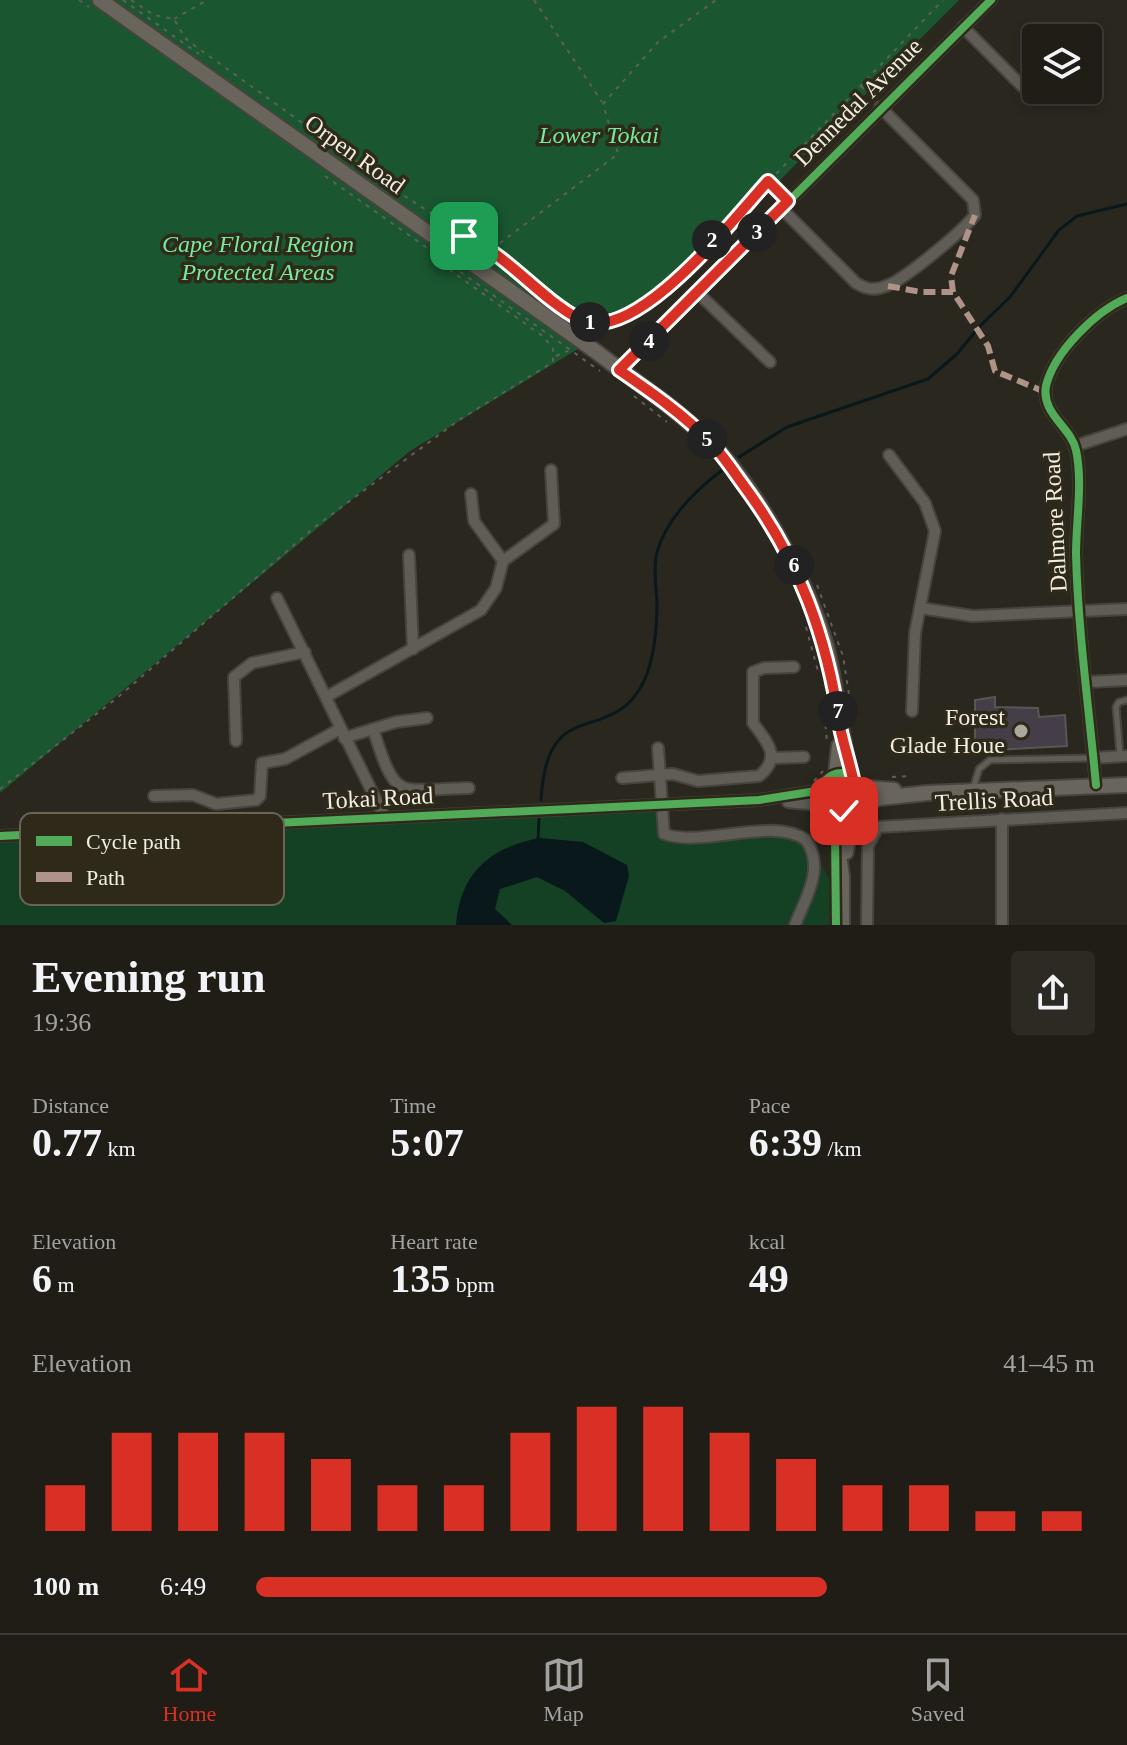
<!DOCTYPE html>
<meta charset="utf-8">
<style>
body{margin:0;font-family:Georgia,serif;background:#2d2a24;color:#f1f3f6;height:100vh;display:flex;flex-direction:column;font-size:30px;white-space:nowrap}
*{box-sizing:border-box;margin:0}
p{font-size:26px;color:#a2a2a1}
.icon{flex:none;width:44px;height:44px;fill:none;stroke:currentColor;stroke-width:2;stroke-linecap:round;stroke-linejoin:round}
.map{position:relative;height:925px;overflow:hidden}
.sheet{display:flex;flex-direction:column;background:#201d17;flex:1}
.sheet>*{flex:none}
.fabs{position:absolute;left:1022px;top:24px;display:grid;gap:16px}
.fabs a{display:grid;place-items:center;width:80px;height:80px;border-radius:8px;background:#201d17;box-shadow:0 4px 12px #0003,0 0 0 2px #3d3b36;font-size:40px}
.pin{position:absolute;display:grid;place-items:center;width:68px;height:68px;color:#fff;margin:-34px;border-radius:16px;box-shadow:0 4px 12px #0006}
.km{position:absolute;width:40px;height:40px;margin:-20px;border-radius:50%;background:#222;color:#fff;font-size:22px;line-height:40px;text-align:center}
.round{display:grid;place-items:center;flex:none;width:84px;height:84px;border-radius:8px;background:#2d2a24}
.head{display:flex;align-items:center;justify-content:space-between;height:136px;padding:0 32px}
h1{font-size:44px;font-weight:700;line-height:60px}
.stats{display:grid;grid-template-columns:repeat(3,1fr);gap:12px;height:136px;padding:8px 32px}
.stats div{display:grid;align-content:center}
.stats b{font-size:40px;font-weight:700}
.stats small{font-size:22px;font-weight:400}
.stats p{font-size:22px}
.chart{height:224px;padding:16px 32px}
.chart p{display:flex;justify-content:space-between}
.chart svg{width:100%;height:144px;margin-top:8px;stroke:#d93025;stroke-width:6}
ul{padding:0 32px;list-style:none;font-size:26px}
li{display:grid;grid-template-columns:128px 96px 1fr;align-items:center;height:60px}
li i{height:20px;border-radius:10px;background:#d93025}
.dock{display:flex;justify-content:space-around;align-items:center;height:112px;border-top:2px solid #3d3b36;background:#201d17;font-size:22px;color:#a2a2a1}
.dock a{display:grid;justify-items:center;gap:4px}
.dock .active{color:#d93025}
.map>svg:first-child{display:block}
.green{fill:#144124}
.forest{fill:#1a5731}
.water{fill:#09181b}
.lines{fill:none;stroke-linecap:round;stroke-linejoin:round}
.stream{stroke:#09181b;stroke-width:3}
.building{fill:#453e49;stroke:#585655;stroke-width:2}
.lane-casing{stroke:#46443d;stroke-width:9}
.street-casing{stroke:#46443d;stroke-width:14}
.secondary-casing{stroke:#46443d;stroke-width:18}
.path{stroke:#605e59;stroke-width:2;stroke-dasharray:4 6;stroke-linecap:butt}
.lane{stroke:#605d57;stroke-width:5}
.street{stroke:#605d57;stroke-width:10}
.secondary{stroke:#69645c;stroke-width:14}
.quiet{stroke:#af9288;stroke-width:6;stroke-dasharray:12 6;stroke-linecap:butt}
.cycleway-casing{stroke:#2f291a;stroke-width:13}
.cycleway{stroke:#51ab58;stroke-width:8}
.route-casing{stroke:#fff;stroke-width:16}
.route{stroke:#d93025;stroke-width:10}
.poi-dot{fill:#aba89e;stroke:#2f291a;stroke-width:3}
.labels{text-anchor:middle;stroke-width:7;stroke-linejoin:round;paint-order:stroke}
.street-label{font-size:24px;fill:#f0ede3;stroke:#2f291a}
.park-label{font-size:24px;font-style:italic;fill:#76ea9c;stroke:#2f291a}
.poi-label{font-size:24px;fill:#f0ede3;stroke:#2f291a;text-anchor:end}
.key{fill:#2f291a;stroke:#696456;stroke-width:2}
.key-label{font-size:22px;fill:#f0ede3}
</style>
<div class="map">
<svg width="1127" height="925" viewBox="0 0 1127 925">
<rect width="100%" height="100%" fill="#2a271f"/>
<!-- green -->
<path class="green" d="M659,805l10,31h131c19,20 42,61 41,89h-841v-89z"/>
<!-- forest -->
<path class="forest" d="M0,0h959l-294,296 -255,155 -410,342z"/>
<!-- water -->
<path class="water" d="M540,838l43,4 44,23 2,11 -13,45 -12,2 -39,-32 -28,-14 -37,12 -5,20 17,16h-56c4,-52 34,-78 84,-87z"/>
<g class="lines">
<!-- stream -->
<g class="stream">
<path d="M739,457l48,-30 141,-48 29,-25 23,-28 30,-29 49,-67 18,-14 50,-12"/>
<path d="M541,800c6,-110 70,-50 103,-119 11,-24 13,-54 13,-79 -1,-16 -4,-34 0,-50 9,-32 38,-61 64,-81"/>
<path d="M538,841l1,-22"/>
</g>
</g>
<!-- building -->
<path class="building" d="M995,697v10l43,1 1,9 26,-2 2,31 -92,5v-51z"/>
<g class="lines">
<!-- lane casing -->
<g class="lane-casing">
<g id="lane">
<path d="M1120,755l-4,-48 3,-5 8,-2"/>
<path d="M973,789l6,-20 11,-9 102,-2"/>
</g>
</g>
<!-- street casing -->
<g class="street-casing">
<g id="street">
<path d="M963,27l59,59 24,13"/>
<path d="M781,208l75,75c10,6 18,8 30,3 18,-6 77,-55 89,-71l-2,-15 -93,-93"/>
<path d="M697,292l73,70"/>
<path d="M619,370l372,-370"/>
<path d="M1075,446l52,-17"/>
<path d="M889,455l36,48 10,28 -20,102 -3,78"/>
<path d="M471,494l3,27 29,40"/>
<path d="M409,555l4,94"/>
<path d="M277,598l108,220"/>
<path d="M920,608l53,8 154,-7"/>
<path d="M1087,682l40,-2"/>
<path d="M326,697l155,-87 15,-22 7,-27 51,-37 -3,-54"/>
<path d="M373,729c24,75 24,60 96,59"/>
<path d="M344,738l52,-16 31,-4"/>
<path d="M236,741l-2,-64 18,-14 53,-11"/>
<path d="M658,748l6,86c40,14 108,-18 142,6 19,28 0,57 -11,85"/>
<path d="M771,758l33,-1"/>
<path d="M1093,758l34,-2"/>
<path d="M622,778l51,-4 25,7 61,-5c24,-19 7,-35 -6,-53v-51l11,-4 30,-1"/>
<path d="M1096,785c-7,-76 -18,-154 -20,-231 0,-33 7,-71 0,-104 -5,-23 -35,-36 -30,-64 8,-34 50,-75 81,-88"/>
<path d="M154,796l39,-1 23,9 40,-4 4,-4 2,-33 23,-4 55,-30"/>
<path d="M788,802l42,4"/>
<path d="M0,836l759,-36 70,-11"/>
<path d="M867,925l1,-79 10,-19 249,-14"/>
<path d="M1002,925v-106"/>
</g>
</g>
<!-- secondary casing -->
<g class="secondary-casing">
<g id="secondary">
<path d="M100,0l498,353c37,29 77,54 110,87 49,48 99,141 118,206 12,46 14,93 27,138"/>
<path d="M834,783l13,-2 9,8 1,11 -7,10 -15,-1 -8,-10 9,-25 3,-28"/>
<path d="M855,787l39,3"/>
<path d="M854,806l26,-8 47,-5 200,-8"/>
<path d="M832,808l10,68v49"/>
<path d="M846,852l6,-44"/>
</g>
</g>
<!-- path -->
<g class="path">
<path d="M79,0l10,7"/>
<path d="M123,0l76,54"/>
<path d="M131,0l23,15 20,4 11,19 10,8 211,151 83,53 90,69c30,10 54,-7 79,-22l285,-297"/>
<path d="M534,0l68,102"/>
<path d="M174,19l33,-19"/>
<path d="M861,86l12,13"/>
<path d="M325,176l122,86"/>
<path d="M769,182l12,12"/>
<path d="M474,248l13,5 131,-99 -15,-50 55,-62 58,-42"/>
<path d="M452,266l148,105"/>
<path d="M556,356l12,-5"/>
<path d="M634,396l33,26"/>
<path d="M817,585l26,71 10,65"/>
<path d="M806,627l13,48"/>
<path d="M824,705l3,37"/>
<path d="M892,777l18,-1"/>
<path d="M814,781l9,-10"/>
<path d="M0,789l117,-91 199,-172 143,-106 94,-58v-13l-9,-12 -93,-66 -2,-7"/>
</g>
<!-- lane -->
<use href="#lane" class="lane"/>
<!-- street -->
<use href="#street" class="street"/>
<!-- secondary -->
<use href="#secondary" class="secondary"/>
<!-- quiet -->
<g class="quiet">
<path d="M888,286l33,6h32l35,54 7,25 50,21"/>
<path d="M953,292l-2,-16 24,-61"/>
</g>
<!-- cycleway casing -->
<g class="cycleway-casing">
<g id="cycleway">
<path d="M619,370l372,-370"/>
<circle cx="842" cy="796" r="23"/>
<path d="M1096,785c-7,-76 -18,-154 -20,-231 0,-33 7,-71 0,-104 -5,-23 -35,-36 -30,-64 8,-34 50,-75 81,-88"/>
<path d="M828,815l7,18 1,92"/>
<path d="M0,836l759,-36 70,-11"/>
</g>
</g>
<!-- cycleway -->
<use href="#cycleway" class="cycleway"/>
</g>
<g class="lines">
<!-- route casing -->
<g class="route-casing">
<path id="route" d="M464,236c43,18 73,60 115,83 55,29 155,-101 189,-138l20,20 -169,169c32,22 64,44 91,72 13,13 23,29 34,44 55,74 83,150 96,241 3,17 19,65 16,76l-12,8"/>
</g>
<!-- route -->
<use href="#route" class="route"/>
</g>
<!-- markers -->
<circle class="poi-dot" cx="1021" cy="731" r="8"/>
<g class="labels">
<!-- street labels -->
<g class="street-label">
<text transform="translate(858 102) rotate(-45)" y="8">Dennedal Avenue</text>
<text transform="translate(355 154) rotate(36)" y="8">Orpen Road</text>
<text transform="translate(1055 522) rotate(-93)" y="8">Dalmore Road</text>
<text transform="translate(378 798) rotate(-3)" y="8">Tokai Road</text>
<text transform="translate(994 800) rotate(-3)" y="8">Trellis Road</text>
</g>
<!-- park labels -->
<g class="park-label">
<text x="599" y="143">Lower Tokai</text>
<text x="258" y="252">Cape Floral Region<tspan x="258" dy="28">Protected Areas</tspan></text>
</g>
<!-- poi labels -->
<g class="poi-label">
<text x="1005" y="725">Forest<tspan x="1005" dy="28">Glade Houe</tspan></text>
</g>
</g>
<!-- legend -->
<rect x="20" y="813" width="264" height="92" rx="12" class="key"/>
<rect x="36" y="836" width="36" height="10" fill="#51ab58"/>
<rect x="36" y="872" width="36" height="10" fill="#af9288"/>
<g class="key-label">
<text x="86" y="849">Cycle path</text>
<text x="86" y="885">Path</text>
</g>
</svg>
<div class="fabs">
<a><svg class="icon" aria-label="layers" viewBox="0 0 24 24"><path d="M12 4l9 5-9 5-9-5zM3 14l9 5 9-5"/></svg></a>
</div>
<div class="pin" style="left:464px;top:236px;background:#1e9e55"><svg class="icon" aria-label="arrive" viewBox="0 0 24 24"><path d="M6 21V4h12l-3 4 3 4H6"/></svg></div>
<div class="pin" style="left:844px;top:811px;background:#d93025"><svg class="icon" aria-label="check" viewBox="0 0 24 24"><path d="M5 12l5 5 9-10"/></svg></div>
<b class="km" style="left:590px;top:322px">1</b>
<b class="km" style="left:712px;top:240px">2</b>
<b class="km" style="left:757px;top:232px">3</b>
<b class="km" style="left:649px;top:341px">4</b>
<b class="km" style="left:707px;top:439px">5</b>
<b class="km" style="left:794px;top:565px">6</b>
<b class="km" style="left:838px;top:711px">7</b>
</div>
<section class="sheet">
<div class="head"><div><h1>Evening run</h1><p>19:36</p></div><a class="round"><svg class="icon" aria-label="share" viewBox="0 0 24 24"><path d="M12 15V3M7 8l5-5 5 5M5 13v7h14v-7"/></svg></a></div>
<div class="stats">
<div><p>Distance</p><b>0.77<small> km</small></b></div>
<div><p>Time</p><b>5:07</b></div>
<div><p>Pace</p><b>6:39<small> /km</small></b></div>
</div>
<div class="stats">
<div><p>Elevation</p><b>6<small> m</small></b></div>
<div><p>Heart rate</p><b>135<small> bpm</small></b></div>
<div><p>kcal</p><b>49</b></div>
</div>
<div class="chart"><p><span>Elevation</span>41–45 m</p>
<svg viewBox="0 0 160 44" preserveAspectRatio="none"><path d="M5 44V30M15 44V14M25 44V14M35 44V14M45 44V22M55 44V30M65 44V30M75 44V14M85 44V6M95 44V6M105 44V14M115 44V22M125 44V30M135 44V30M145 44V38M155 44V38"/></svg>
</div>
<ul>
<li><b>100 m</b>6:49<i style="width:68%"></i></li>
</ul>
</section>
<nav class="dock">
<a class="active"><svg class="icon" aria-label="home" viewBox="0 0 24 24"><path d="M3 11l9-7 9 7M6 9v11h12V9"/></svg>Home</a>
<a><svg class="icon" aria-label="map" viewBox="0 0 24 24"><path d="M3 6l6-2 6 2 6-2v14l-6 2-6-2-6 2zM9 4v14M15 6v14"/></svg>Map</a>
<a><svg class="icon" aria-label="saved" viewBox="0 0 24 24"><path d="M7 4h10v16l-5-4-5 4z"/></svg>Saved</a>
</nav>
